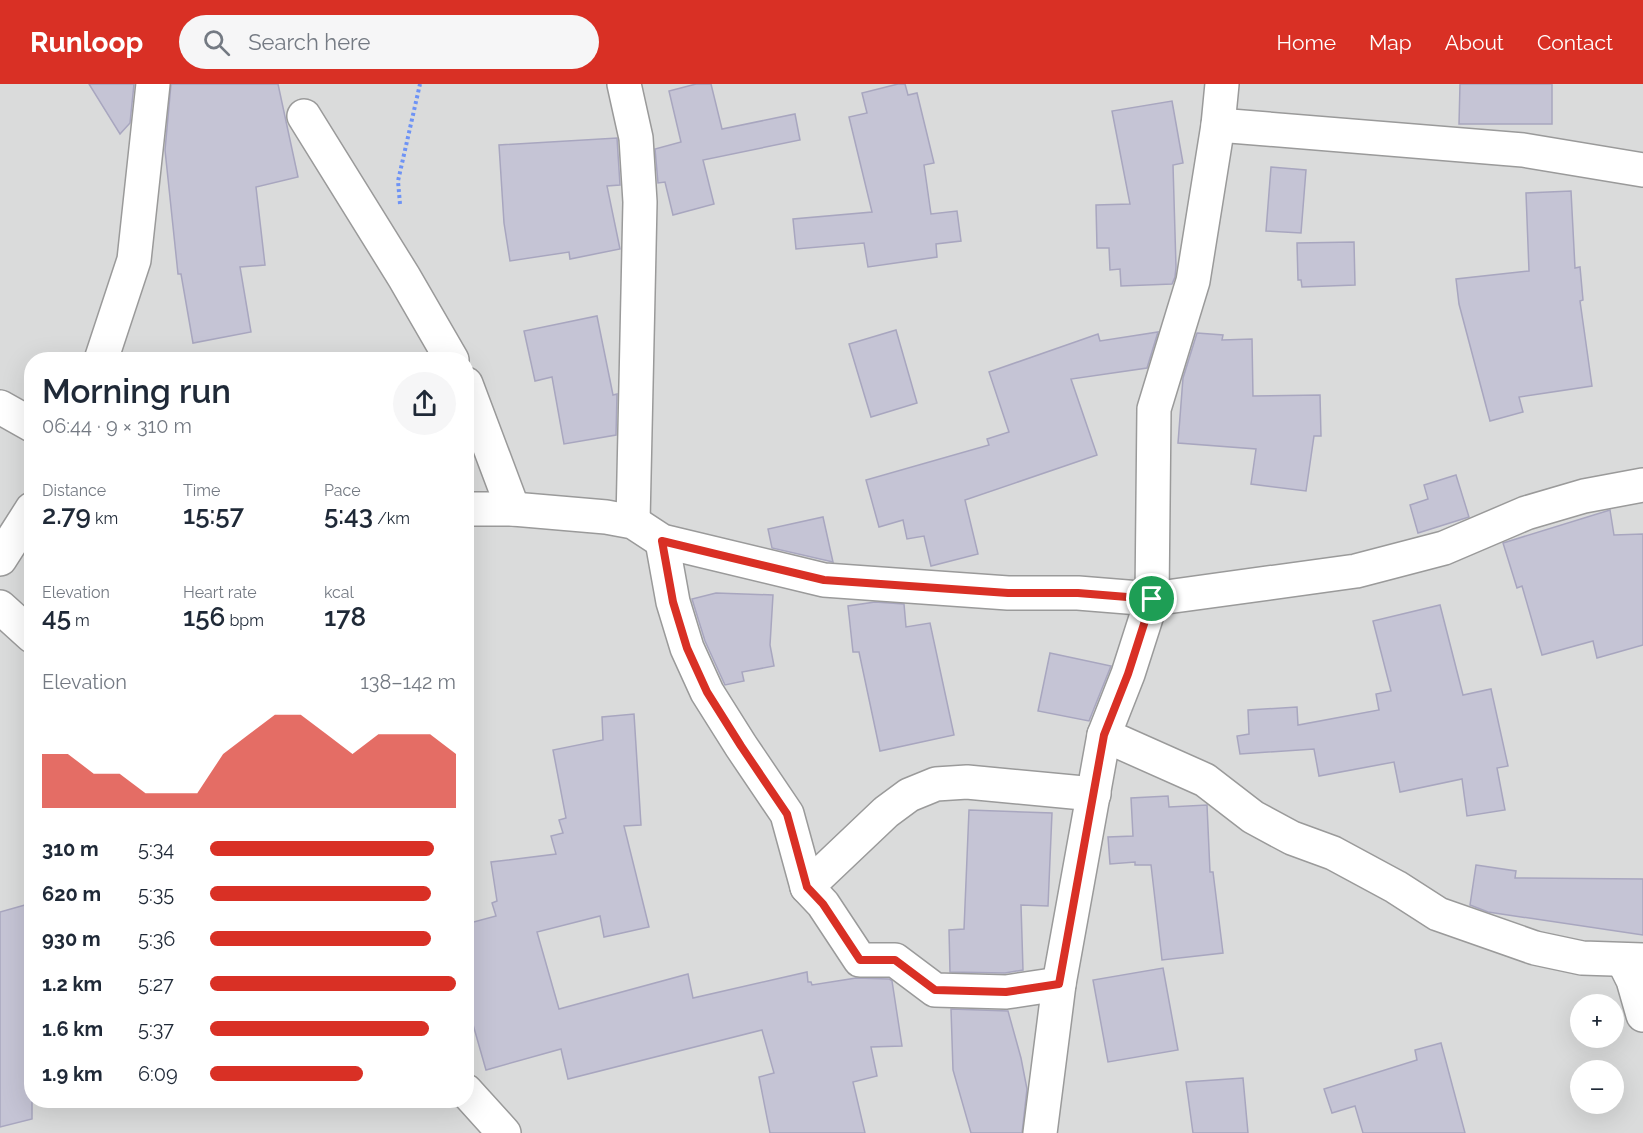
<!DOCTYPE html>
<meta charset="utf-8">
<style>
body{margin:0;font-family:Raleway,sans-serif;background:#f6f6f7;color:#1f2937;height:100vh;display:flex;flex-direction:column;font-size:22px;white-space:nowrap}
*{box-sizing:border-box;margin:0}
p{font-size:20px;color:#747a83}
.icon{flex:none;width:33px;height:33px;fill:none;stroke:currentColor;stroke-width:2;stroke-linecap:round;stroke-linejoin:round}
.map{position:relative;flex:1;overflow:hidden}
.details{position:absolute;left:24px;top:268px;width:450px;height:756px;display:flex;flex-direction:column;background:#fff;border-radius:24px;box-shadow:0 6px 24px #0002}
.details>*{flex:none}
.fabs{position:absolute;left:1570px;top:910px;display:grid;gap:12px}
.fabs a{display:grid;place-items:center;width:54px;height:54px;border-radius:50%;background:#fff;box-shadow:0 6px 24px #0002;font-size:30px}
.pin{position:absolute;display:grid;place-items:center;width:51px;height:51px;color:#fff;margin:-26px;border:3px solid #fff;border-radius:50%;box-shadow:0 2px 6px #0007}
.round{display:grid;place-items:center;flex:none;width:63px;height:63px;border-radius:32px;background:#f6f6f7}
.overview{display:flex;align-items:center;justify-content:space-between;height:102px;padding:0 18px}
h1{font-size:33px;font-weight:600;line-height:45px}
.figures{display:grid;grid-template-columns:repeat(3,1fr);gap:9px;height:102px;padding:6px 18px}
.figures div{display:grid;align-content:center}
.figures b{font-size:26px;font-weight:600}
.figures small{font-size:16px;font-weight:400}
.figures p{font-size:16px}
.chart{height:168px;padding:12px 18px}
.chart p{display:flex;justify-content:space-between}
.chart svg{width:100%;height:108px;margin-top:6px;fill:#d93025;opacity:.7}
ul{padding:0 18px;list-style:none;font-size:20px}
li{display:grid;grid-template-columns:96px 72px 1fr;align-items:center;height:45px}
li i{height:15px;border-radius:8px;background:#d93025}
header{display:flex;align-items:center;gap:36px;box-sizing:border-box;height:84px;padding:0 30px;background:#d93025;color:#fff}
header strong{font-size:28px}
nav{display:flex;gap:33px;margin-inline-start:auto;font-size:21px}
.search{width:420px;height:54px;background:#f6f6f7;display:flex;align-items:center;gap:15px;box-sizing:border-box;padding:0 21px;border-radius:33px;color:#747a83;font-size:22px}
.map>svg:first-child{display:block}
.residential{fill:#dadbdb;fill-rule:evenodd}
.building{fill:#c5c4d5;stroke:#a8a6bf;stroke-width:1.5}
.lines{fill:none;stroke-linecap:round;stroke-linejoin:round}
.street-casing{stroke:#9a9a9a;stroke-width:36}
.path{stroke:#6e93f5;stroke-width:4;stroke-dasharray:3 3;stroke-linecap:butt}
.street{stroke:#fff;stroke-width:33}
.route-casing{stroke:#fff;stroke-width:12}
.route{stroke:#d93025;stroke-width:8}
</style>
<header>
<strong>Runloop</strong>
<div class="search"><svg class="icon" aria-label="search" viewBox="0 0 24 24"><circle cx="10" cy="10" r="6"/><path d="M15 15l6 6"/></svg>Search here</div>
<nav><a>Home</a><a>Map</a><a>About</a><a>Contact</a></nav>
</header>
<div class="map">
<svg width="1643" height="1049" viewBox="0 0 1643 1049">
<rect width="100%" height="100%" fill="#e7e4ee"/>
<!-- residential -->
<path class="residential" d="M0,0h1643v1049h-1643zM32,276h434v741h-434zM1581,921h33v33h-33zM1581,987h33v33h-33z"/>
<!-- building -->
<g class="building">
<path d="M89,0h45l-4,39 -10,11z"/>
<path d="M171,0h107l20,93 -42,10 9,78 -25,2 11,65 -58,11 -12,-69h-3l-13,-124z"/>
<path d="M696,0h15l11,45 73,-15 5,26 -97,20 11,44 -41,11 -8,-33 -7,1 -3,-34 26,-7 -12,-51z"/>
<path d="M898,0h7l3,11 9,-2 17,70 -10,2 7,49 26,-3 4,30 -25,3 1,13 -69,10 -4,-24 -68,6 -3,-30 79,-7 -23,-95 18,-4 -5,-20z"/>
<path d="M1460,0h92v40h-93z"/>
<path d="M1172,17l11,62 -10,2 3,102 -1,10 -3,7 -51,2 -1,-17 -10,1 -1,-22h-12l-1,-43 34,-1 -18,-93z"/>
<path d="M617,54l3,47 -13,1 13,63 -50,10 -1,-7 -59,9 -6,-38 -5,-78z"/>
<path d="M1271,83l35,3 -5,63 -35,-2z"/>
<path d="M1571,107l4,77 5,-1 3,33 -3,1 12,85 -73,11 4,15 -33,9 -31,-117 -3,-25 73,-8 -3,-78z"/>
<path d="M1354,158l1,43 -53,2 -1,-7h-3l-1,-37z"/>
<path d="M597,232l16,79 4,-1 -1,41 -52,9 -12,-67 -17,4 -11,-50z"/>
<path d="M896,246l21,73 -46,14 -22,-73z"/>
<path d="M1158,248l-11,36 -76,11 26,76 -132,45 13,54 -47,12 -7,-30 -17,3 -4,-19 -24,7 -13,-47 123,-35 -2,-6 22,-7 -20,-60 109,-38 2,7z"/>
<path d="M1197,249l26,2 -1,5 30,-1 1,57 67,-1 1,41h-7l-8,55 -55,-7 5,-35 -78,-6 5,-65z"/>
<path d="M1456,391l13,42 -51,16 -8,-28 18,-6 -4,-14z"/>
<path d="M1610,426l4,25 29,-1v111l-46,13 -4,-17 -51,14 -20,-69 -5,2 -14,-45z"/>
<path d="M823,433l10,45 -61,-14 -4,-19z"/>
<path d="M716,509l57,2 -3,50 4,21 -32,6 2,9 -19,4 -20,-44 -13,-42z"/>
<path d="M875,518l29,2 2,23 24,-4 24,112 -74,16 -21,-99h-6l-5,-46z"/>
<path d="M1440,521l23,90 28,-6 17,77 -11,2 8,42 -38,6 -5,-37 -62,13 -6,-30 -75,14 -5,-27 -74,5 -3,-18 12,-2 -1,-24 49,-3 1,18 81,-15 -3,-16 15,-3 -18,-70z"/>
<path d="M1050,569l61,13 -22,55 -51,-10z"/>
<path d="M634,630l7,111 -17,1 25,101 -45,10 -4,-21 -63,16 22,77 129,-35 5,24 114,-26 1,10h3l1,3 44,-7 33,1 3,2 10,65 -31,1 6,29 -24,6 12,51h-95l-11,-56 15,-4 -12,-43 -194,49 -7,-30 -75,21 -20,-70v-76l30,-8 -4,-13 5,-2 -6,-39 65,-8 -5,-18 12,-3 -4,-13 7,-2 -13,-68 50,-10 -1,-23z"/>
<path d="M1168,712l1,11 38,-2 3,67h3l10,81 -61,7 -11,-95h-16v-3l-25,2 -2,-27 25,-1 -2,-38z"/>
<path d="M969,726l83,3 -4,93 -27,-1 2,65 -18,3 -55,-1 -1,-42 15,-1z"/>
<path d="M1476,781l40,6 -1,7 128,1v56l-155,-23 -18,-7z"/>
<path d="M32,819v216l-32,8v-215z"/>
<path d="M1163,884l15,82 -70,12 -15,-82z"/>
<path d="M951,925l57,2 13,47 6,31 -5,44h-51l-18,-63z"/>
<path d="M1441,959l24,90h-102l-8,-27 -23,7 -8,-24 93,-29 -2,-10z"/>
<path d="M1243,994l5,55h-55l-7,-51z"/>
</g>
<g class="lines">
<!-- street casing -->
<g class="street-casing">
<g id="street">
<path d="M624,0l12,54 4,64 -7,320"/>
<path d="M304,32l100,161 48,83"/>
<path d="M1218,41l305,25 120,20"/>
<path d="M101,276l33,-100 19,-176"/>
<path d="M466,300l47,125"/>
<path d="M0,323l32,18"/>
<path d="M466,425h47l93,8 27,5 29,19 162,39 184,13h70l74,6 204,-28 88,-23 82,-35 58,-17 59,-11"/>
<path d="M662,457l11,61 14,46 20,44 34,54 46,68 20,73 16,17 37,56h35l40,30 71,2 53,-8"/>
<path d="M0,475l32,-50"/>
<path d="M0,523l32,29"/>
<path d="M1104,651l101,45 48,37 39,21 41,15 63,34 42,27 97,34 47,10 61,2"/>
<path d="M807,803l79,-75 23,-17 27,-11 31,-2 127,12"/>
<path d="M1623,876l10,20 10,35"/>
<path d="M466,1007l38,42"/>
<path d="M1040,1049l19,-149 45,-249 24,-61 24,-75 2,-190 39,-128 25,-156 4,-41"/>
</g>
</g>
<!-- path -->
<path class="path" d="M400,120l-2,-23 22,-97"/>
<!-- street -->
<use href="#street" class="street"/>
</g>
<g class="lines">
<!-- route casing -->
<g class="route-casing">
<path id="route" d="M662,457l162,39 184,13h70l74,6 -24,75 -24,61 -45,249 -53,8 -71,-2 -40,-30h-35l-37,-56 -16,-17 -20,-73 -46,-68 -34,-54 -20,-44 -14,-46z"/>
</g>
<!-- route -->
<use href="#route" class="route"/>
</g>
</svg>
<div class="fabs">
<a>+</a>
<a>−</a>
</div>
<div class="pin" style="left:1152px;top:515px;background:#1e9e55"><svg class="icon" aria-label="arrive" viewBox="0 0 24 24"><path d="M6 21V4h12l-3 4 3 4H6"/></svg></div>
<section class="details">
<div class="overview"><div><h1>Morning run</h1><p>06:44 · 9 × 310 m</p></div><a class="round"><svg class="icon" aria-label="share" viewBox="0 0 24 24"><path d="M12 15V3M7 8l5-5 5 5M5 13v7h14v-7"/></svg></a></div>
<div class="figures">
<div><p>Distance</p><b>2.79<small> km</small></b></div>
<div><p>Time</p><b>15:57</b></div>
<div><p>Pace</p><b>5:43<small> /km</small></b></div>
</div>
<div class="figures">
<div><p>Elevation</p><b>45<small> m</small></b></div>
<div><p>Heart rate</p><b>156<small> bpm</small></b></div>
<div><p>kcal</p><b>178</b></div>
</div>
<div class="chart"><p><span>Elevation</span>138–142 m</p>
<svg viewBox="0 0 160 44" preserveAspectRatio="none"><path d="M0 44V22L10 22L20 30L30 30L40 38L50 38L60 38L70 22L80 14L90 6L100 6L110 14L120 22L130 14L140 14L150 14L160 22V44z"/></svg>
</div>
<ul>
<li><b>310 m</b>5:34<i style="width:91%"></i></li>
<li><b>620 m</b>5:35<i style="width:90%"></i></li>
<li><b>930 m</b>5:36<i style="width:90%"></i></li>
<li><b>1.2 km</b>5:27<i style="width:100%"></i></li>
<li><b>1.6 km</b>5:37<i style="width:89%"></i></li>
<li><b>1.9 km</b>6:09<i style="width:62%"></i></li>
</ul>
</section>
</div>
